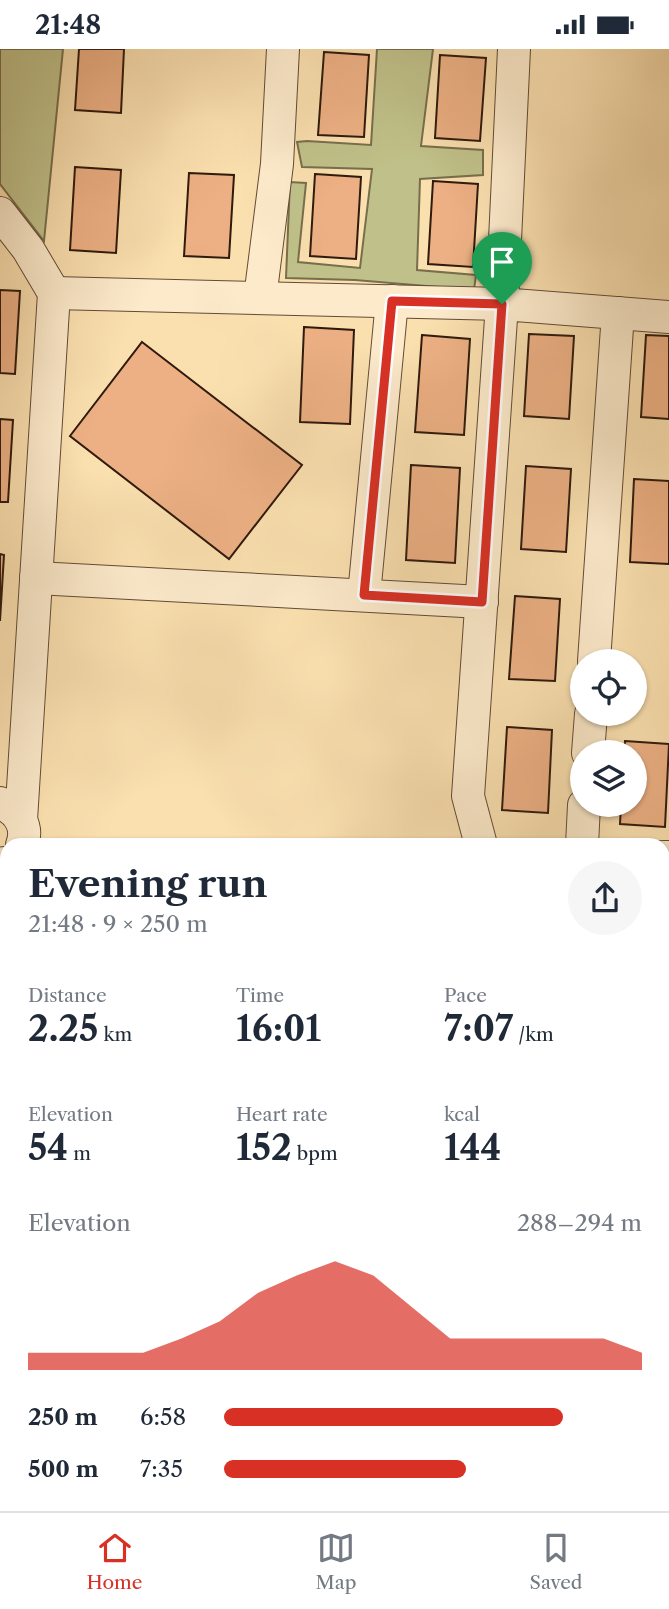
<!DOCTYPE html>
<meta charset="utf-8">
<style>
body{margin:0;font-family:"Libre Caslon Text",serif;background:#f6f6f7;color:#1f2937;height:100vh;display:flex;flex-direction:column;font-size:26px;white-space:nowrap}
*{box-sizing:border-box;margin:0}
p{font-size:23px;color:#747a83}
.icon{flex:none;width:38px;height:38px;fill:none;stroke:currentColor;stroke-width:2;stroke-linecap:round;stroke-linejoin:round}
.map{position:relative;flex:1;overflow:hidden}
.details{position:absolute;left:0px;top:789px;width:670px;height:674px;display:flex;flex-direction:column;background:#fff;border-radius:21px 21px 0 0;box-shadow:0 2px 5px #0004}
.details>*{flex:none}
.buttons{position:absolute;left:570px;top:600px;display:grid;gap:14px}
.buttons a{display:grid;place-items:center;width:77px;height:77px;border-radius:50%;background:#fff;box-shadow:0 2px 5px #0004;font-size:35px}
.pin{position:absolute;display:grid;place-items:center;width:60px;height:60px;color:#fff;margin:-72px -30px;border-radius:50% 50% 50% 0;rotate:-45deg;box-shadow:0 0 7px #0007}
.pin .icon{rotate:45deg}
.round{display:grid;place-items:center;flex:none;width:74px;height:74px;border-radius:37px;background:#f6f6f7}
.head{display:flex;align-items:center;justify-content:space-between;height:119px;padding:0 28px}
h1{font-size:38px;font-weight:700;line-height:52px}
.figures{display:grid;grid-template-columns:repeat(3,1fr);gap:10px;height:119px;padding:7px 28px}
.figures div{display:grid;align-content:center}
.figures b{font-size:35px;font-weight:700}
.figures small{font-size:19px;font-weight:400}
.figures p{font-size:19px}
.chart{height:196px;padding:14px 28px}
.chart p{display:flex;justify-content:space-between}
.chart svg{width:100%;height:126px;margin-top:7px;fill:#d93025;opacity:.7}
ul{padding:0 28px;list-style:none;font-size:23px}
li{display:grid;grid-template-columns:112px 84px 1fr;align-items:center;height:52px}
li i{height:18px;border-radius:9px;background:#d93025}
.status{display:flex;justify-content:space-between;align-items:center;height:49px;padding:0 35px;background:#fff;direction:ltr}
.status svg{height:19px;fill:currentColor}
.menu{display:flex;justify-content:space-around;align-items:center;height:98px;border-top:2px solid #e0e1e3;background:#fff;font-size:19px;color:#747a83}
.menu a{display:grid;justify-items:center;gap:4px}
.menu .current{color:#d93025}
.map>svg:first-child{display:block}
.green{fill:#c0c18a;stroke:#786e4c;stroke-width:2}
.building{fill:#ecb084;stroke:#2f1a0d;stroke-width:2}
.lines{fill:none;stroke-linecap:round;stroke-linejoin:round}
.minor-casing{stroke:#624b36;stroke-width:34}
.minor{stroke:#fceacb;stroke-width:32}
.route-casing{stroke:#fff;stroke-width:14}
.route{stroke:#d93025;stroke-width:9}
</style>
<div class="status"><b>21:48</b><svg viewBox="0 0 49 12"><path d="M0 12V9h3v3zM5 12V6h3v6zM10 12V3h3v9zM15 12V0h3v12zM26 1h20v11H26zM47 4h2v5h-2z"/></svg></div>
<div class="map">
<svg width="669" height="1462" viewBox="0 0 669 1462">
<rect width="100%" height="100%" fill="#fadfaf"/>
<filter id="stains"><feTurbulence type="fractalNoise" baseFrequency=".00286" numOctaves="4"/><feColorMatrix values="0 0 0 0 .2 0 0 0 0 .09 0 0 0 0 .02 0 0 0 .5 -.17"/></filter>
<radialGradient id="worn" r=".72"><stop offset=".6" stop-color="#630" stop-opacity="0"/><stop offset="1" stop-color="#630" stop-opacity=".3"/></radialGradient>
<!-- green -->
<g class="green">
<path d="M0,0h63l-19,192 -44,-57z"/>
<path d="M377,0h56l-12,97 62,4v25l-63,4 -3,91 59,5 -2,15 -119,-10 -69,-2 4,-96 16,1 -8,79 62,6 12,-99 -70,-2 -5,-25 10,-1 64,4z"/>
<rect x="663" y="855" width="6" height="211"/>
</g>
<!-- building -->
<g class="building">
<path d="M79,0h45l-3,64 -46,-3z"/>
<path d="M324,3l45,3 -5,82 -46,-2z"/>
<path d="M440,6l46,3 -6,83 -45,-3z"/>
<path d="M75,118l46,3 -5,83 -46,-3z"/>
<path d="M189,124l45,2 -5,83 -45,-2z"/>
<path d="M315,125l46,3 -5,82 -46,-3z"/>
<path d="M433,132l45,3 -5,83 -45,-3z"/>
<path d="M0,241l20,1 -5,83 -15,-1z"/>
<path d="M304,278l50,3 -4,94 -50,-2z"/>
<path d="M529,285l45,2 -5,83 -45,-3z"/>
<path d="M422,286l48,4 -6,96 -49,-3z"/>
<path d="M646,286l23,1v83l-28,-2z"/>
<path d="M142,293l160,123 -73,94 -159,-123z"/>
<path d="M0,370l13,1 -5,82h-8z"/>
<path d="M411,416l49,3 -5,95 -49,-3z"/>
<path d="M526,417l45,3 -5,83 -45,-3z"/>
<path d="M634,430l35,2v83l-39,-2z"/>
<path d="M0,505l4,1 -4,66z"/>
<path d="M515,547l45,3 -5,82 -46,-2z"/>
<path d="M507,678l45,3 -4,83 -46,-3z"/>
<path d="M625,692l44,3 -4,83 -45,-3 1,-19h14v-52h-11z"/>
<path d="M7,1452v4h29l5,6h-41v-4z"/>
<path d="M471,1456h126l-1,6h-125z"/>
</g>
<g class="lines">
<!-- minor casing -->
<g class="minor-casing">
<g id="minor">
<path d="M0,164l28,36 26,44 -33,527"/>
<path d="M54,244l448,11 12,-255"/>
<path d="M260,249l17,-134 6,-115"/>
<path d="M36,529l446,24"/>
<path d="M364,546l28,-294"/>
<path d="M594,612l24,-348"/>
<path d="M588,704l3,-39"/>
<path d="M0,754c18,7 29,23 22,42"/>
<path d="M481,796l-13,-49 34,-492 167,13"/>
<path d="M582,796l2,-40"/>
<path d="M663,808h6"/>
<path d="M0,924l4,-110"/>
<path d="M663,1230l6,-4"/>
<path d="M0,1246h7"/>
<path d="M0,1281l7,1"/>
<path d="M663,1296l6,-5"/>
<path d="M63,1456l4,6"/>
<path d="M263,1462l7,-6"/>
<path d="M379,1462l1,-6"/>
</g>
</g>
<!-- minor -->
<use href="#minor" class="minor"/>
</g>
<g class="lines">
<!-- route casing -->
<g class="route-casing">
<path id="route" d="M392,252l110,3 -20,298 -118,-7z"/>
</g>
<!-- route -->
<use href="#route" class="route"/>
</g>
<rect width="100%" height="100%" filter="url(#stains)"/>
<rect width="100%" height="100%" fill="url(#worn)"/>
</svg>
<div class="buttons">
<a><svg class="icon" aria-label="locate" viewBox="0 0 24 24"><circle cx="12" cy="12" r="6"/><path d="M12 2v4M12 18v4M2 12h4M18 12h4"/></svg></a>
<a><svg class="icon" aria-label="layers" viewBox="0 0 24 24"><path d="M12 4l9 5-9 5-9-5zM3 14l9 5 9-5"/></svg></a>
</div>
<div class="pin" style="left:502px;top:255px;background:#1e9e55"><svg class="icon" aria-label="arrive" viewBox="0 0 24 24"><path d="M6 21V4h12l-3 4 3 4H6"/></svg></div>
<section class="details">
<div class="head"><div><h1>Evening run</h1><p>21:48 · 9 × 250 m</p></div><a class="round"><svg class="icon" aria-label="share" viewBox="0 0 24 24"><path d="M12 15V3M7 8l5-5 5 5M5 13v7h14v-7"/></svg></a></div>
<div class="figures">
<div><p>Distance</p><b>2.25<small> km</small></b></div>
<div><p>Time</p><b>16:01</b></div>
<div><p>Pace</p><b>7:07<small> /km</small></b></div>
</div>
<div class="figures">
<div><p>Elevation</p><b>54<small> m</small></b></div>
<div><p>Heart rate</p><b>152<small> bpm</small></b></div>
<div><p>kcal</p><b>144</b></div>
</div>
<div class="chart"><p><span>Elevation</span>288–294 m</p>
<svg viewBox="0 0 160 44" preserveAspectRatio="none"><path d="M0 44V38L10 38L20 38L30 38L40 33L50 27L60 17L70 11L80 6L90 11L100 22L110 33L120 33L130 33L140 33L150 33L160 38V44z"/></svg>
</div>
<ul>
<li><b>250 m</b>6:58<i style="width:81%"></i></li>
<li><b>500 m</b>7:35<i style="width:58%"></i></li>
</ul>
</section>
</div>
<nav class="menu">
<a class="current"><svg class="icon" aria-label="home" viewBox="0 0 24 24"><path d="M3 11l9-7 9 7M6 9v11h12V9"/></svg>Home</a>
<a><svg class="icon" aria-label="map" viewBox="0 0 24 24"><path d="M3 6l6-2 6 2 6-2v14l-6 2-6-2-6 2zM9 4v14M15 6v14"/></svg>Map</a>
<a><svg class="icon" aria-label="saved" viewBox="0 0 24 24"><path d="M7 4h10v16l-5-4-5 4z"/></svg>Saved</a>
</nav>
